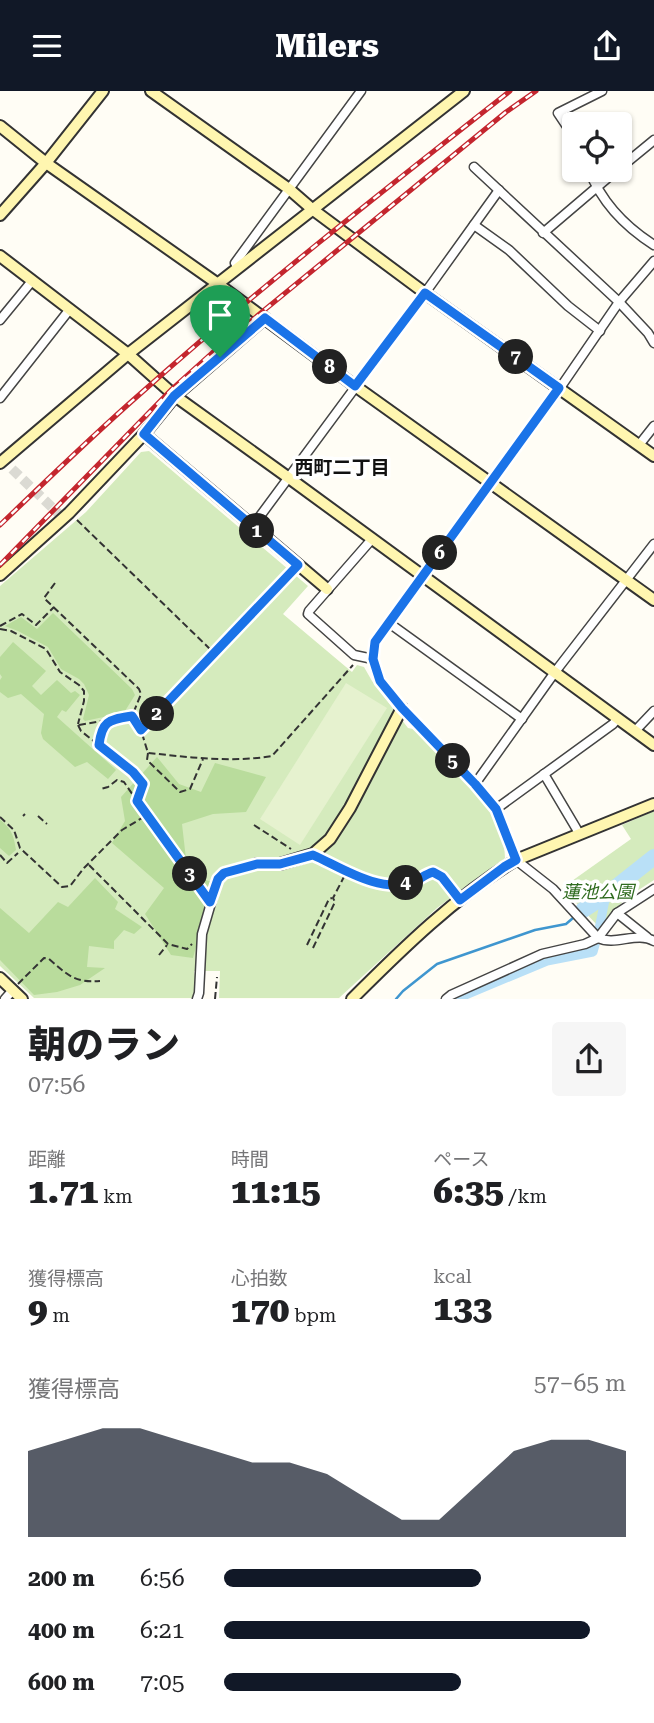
<!DOCTYPE html>
<html lang="ja">
<meta charset="utf-8">
<style>
body{margin:0;font-family:"Roboto Serif","Noto Sans JP",serif;background:#f6f6f6;color:#202124;height:100vh;display:flex;flex-direction:column;font-size:26px;white-space:nowrap}
*{box-sizing:border-box;margin:0}
p{font-size:23px;color:#757577}
.icon{flex:none;width:38px;height:38px;fill:none;stroke:currentColor;stroke-width:2;stroke-linecap:round;stroke-linejoin:round}
.map{position:relative;height:908px;overflow:hidden}
.panel{display:flex;flex-direction:column;background:#fff;flex:1}
.panel>*{flex:none}
.buttons{position:absolute;left:562px;top:21px;display:grid;gap:14px}
.buttons a{display:grid;place-items:center;width:70px;height:70px;border-radius:7px;background:#fff;box-shadow:0 2px 5px #0004;font-size:35px}
.pin{position:absolute;display:grid;place-items:center;width:60px;height:60px;color:#fff;margin:-72px -30px;border-radius:50% 50% 50% 0;rotate:-45deg;box-shadow:0 0 7px #0007}
.pin .icon{rotate:45deg}
.km{position:absolute;width:35px;height:35px;margin:-18px;border-radius:50%;background:#222;color:#fff;font-size:19px;line-height:35px;text-align:center}
.round{display:grid;place-items:center;flex:none;width:74px;height:74px;border-radius:7px;background:#f6f6f6}
.overview{display:flex;align-items:center;justify-content:space-between;height:119px;padding:0 28px}
h1{font-size:38px;font-weight:800;line-height:52px}
.metrics{display:grid;grid-template-columns:repeat(3,1fr);gap:10px;height:119px;padding:7px 28px}
.metrics div{display:grid;align-content:center}
.metrics b{font-size:35px;font-weight:800}
.metrics small{font-size:19px;font-weight:400}
.metrics p{font-size:19px}
.chart{height:196px;padding:14px 28px}
.chart p{display:flex;justify-content:space-between}
.chart svg{width:100%;height:126px;margin-top:7px;fill:#111827;opacity:.7}
ul{padding:0 28px;list-style:none;font-size:23px}
li{display:grid;grid-template-columns:112px 84px 1fr;align-items:center;height:52px}
li i{height:18px;border-radius:9px;background:#111827}
header{display:flex;justify-content:space-between;align-items:center;height:91px;padding:0 28px;background:#111827;color:#fff;font-size:32px;font-weight:800}
.map>svg:first-child{display:block}
.green{fill:#d5ebbd}
.forest{fill:#b9dc9c}
.pitch{fill:#e6f2cf}
.lines{fill:none;stroke-linecap:round;stroke-linejoin:round}
.stream{stroke:#3f96cf;stroke-width:2.5}
.canal{stroke:#b9e0f7;stroke-width:9}
.river{stroke:#b9e0f7;stroke-width:16}
.secondary-tunnel{stroke:#dbdad3;stroke-width:10;stroke-dasharray:10 5;stroke-linecap:butt}
.street-casing{stroke:#444;stroke-width:11}
.secondary-casing{stroke:#333;stroke-width:14}
.path{stroke:#333;stroke-width:2;stroke-dasharray:7 3.5;stroke-linecap:butt}
.street{stroke:#fff;stroke-width:8}
.secondary{stroke:#fff6b0;stroke-width:10}
.rail-casing{stroke:#c4262e;stroke-width:5}
.rail{stroke:#fff;stroke-width:2.5;stroke-dasharray:8;stroke-linecap:butt}
.route-casing{stroke:#fff;stroke-width:14}
.route{stroke:#1a73e8;stroke-width:9}
.labels{text-anchor:middle;stroke-width:7;stroke-linejoin:round;paint-order:stroke}
.park-label{font-size:18px;font-style:italic;fill:#2f6b1f;stroke:#fff}
.neighbourhood-label{font-size:19px;font-weight:bold;fill:#111;stroke:#fff}
</style>
<header><svg class="icon" aria-label="menu" viewBox="0 0 24 24"><path d="M4 6h16M4 12h16M4 18h16"/></svg>Milers<svg class="icon" aria-label="share" viewBox="0 0 24 24"><path d="M12 15V3M7 8l5-5 5 5M5 13v7h14v-7"/></svg></header>
<div class="map">
<svg width="654" height="908" viewBox="0 0 654 908">
<rect width="100%" height="100%" fill="#fffdf5"/>
<!-- green -->
<g class="green">
<path d="M149,360l159,135 -25,28 69,58 5,-7 7,2 8,14 36,47 5,1c34,33 92,77 92,129l-7,7 -17,10 -44,33 -98,90h-120l1,-27h-26c2,10 3,18 -1,27h-159l-34,-32v-380l86,-74 55,-60z"/>
<path d="M654,720v69l-28,18 -27,29 -37,-39 69,-49 -9,-14z"/>
</g>
<!-- forest -->
<g class="forest">
<path d="M53,522l79,76 3,6 -10,16 -3,2 -37,8 -2,-2 6,-24 -5,-11 -5,-5 -18,-10 -13,-22 -30,-16 -13,-5 16,-9 16,12z"/>
<path d="M13,551l33,29 -14,15 9,9 16,-15 14,13 4,-2 5,4 -14,17 -4,-2 -5,7 57,51 2,2 -8,9 -21,-17 -12,5 -32,-28 -2,-6 3,-19 -23,-20 -13,4 -8,-6v-12l2,-3 -2,-3v-17z"/>
<path d="M157,666l22,27 22,8 14,-29 51,14 -20,35 -33,2 -31,10 4,35 12,19 15,4 -20,76 -22,-3 -26,-41 19,-26 -52,-45 13,-22 -4,-24z"/>
<path d="M0,728c12,12 13,14 16,31l-7,6 -9,-8z"/>
<path d="M95,787l23,24 -3,7 27,18 -8,7 -10,-4 -10,11v8l-25,-3 -2,21 18,1 -25,17 -23,7 -23,3 -34,-35v-52l29,25 29,-31 10,5z"/>
</g>
<!-- pitch -->
<path class="pitch" d="M346,592l41,25 -87,137 -40,-26z"/>
<g class="lines">
<!-- stream -->
<path class="stream" d="M396,908l7,-8 34,-27 98,-34 31,-6 7,-6"/>
<!-- canal -->
<g class="canal">
<path d="M599,838l7,-34"/>
<path d="M456,908l91,-38 46,-9 2,-7"/>
</g>
<!-- river -->
<path class="river" d="M583,819l23,-15 48,-38"/>
<!-- secondary-tunnel -->
<path class="secondary-tunnel" d="M12,378l47,45"/>
<!-- street casing -->
<g class="street-casing">
<g id="street">
<path d="M574,46l-16,-24 44,-22"/>
<path d="M474,76l145,135 29,31 6,10"/>
<path d="M620,77l34,-28"/>
<path d="M589,79c13,33 35,56 65,75"/>
<path d="M474,134l35,25 59,56 32,25"/>
<path d="M543,142l74,-63"/>
<path d="M654,170l-35,41 -59,86 -185,254 -2,17 7,22 22,27 73,76 21,25 20,51 37,29 45,49c18,8 39,-7 56,3"/>
<path d="M238,177l-3,-5 126,-172"/>
<path d="M0,229l32,-39"/>
<path d="M0,307l70,-89"/>
<path d="M639,354l15,-19"/>
<path d="M252,436l173,-234 74,-103"/>
<path d="M372,448l-63,72 -1,3 46,41 19,4"/>
<path d="M389,532l133,96"/>
<path d="M635,640l19,-20"/>
<path d="M544,683l32,54 3,6"/>
<path d="M475,693l80,-112 99,-128"/>
<path d="M496,718l117,-85 5,-6"/>
<path d="M617,822l30,24"/>
<path d="M5,908l8,-9"/>
<path d="M197,908l2,-6 3,-59 16,-55 6,-6 33,-9"/>
<path d="M446,908l5,-4 91,-41 43,-10 13,-6 19,-25 37,-24"/>
</g>
</g>
<!-- secondary casing -->
<g class="secondary-casing">
<g id="secondary">
<path d="M151,0l138,98 23,20 113,84 229,163"/>
<path d="M0,35l46,37 172,121 137,102 299,214"/>
<path d="M0,124l46,-52 57,-72"/>
<path d="M0,165l128,98 47,42 114,82 365,267"/>
<path d="M144,343l183,155"/>
<path d="M0,372l128,-109 336,-263"/>
<path d="M0,484l69,-62 75,-79 31,-38 90,-78"/>
<path d="M257,773h23l33,-10 17,-15 20,-31 52,-100"/>
<path d="M0,887l22,21"/>
<path d="M352,908c51,-51 103,-102 164,-139l138,-56"/>
</g>
</g>
<!-- path -->
<g class="path">
<path d="M77,429l136,132"/>
<path d="M55,492l-11,15 95,91 2,5 -9,22 9,14 7,23c41,4 83,10 124,3l81,-91"/>
<path d="M0,535l22,-12 14,11 18,-18"/>
<path d="M0,538l11,2 35,18 14,23 19,13 5,6v10l-6,23"/>
<path d="M78,634l3,6 52,41 10,12 -6,17 -13,-19 -7,-2 -9,7 -7,2"/>
<path d="M79,634l52,-9"/>
<path d="M142,638l151,-158"/>
<path d="M100,653l1,-15 8,-8"/>
<path d="M148,662l-1,7 33,32 10,-3 13,-30"/>
<path d="M138,711l66,92"/>
<path d="M23,725l2,-2"/>
<path d="M38,725l9,8"/>
<path d="M0,726l14,13 6,18 42,39 8,-1 14,-18 38,-38 25,-15"/>
<path d="M254,734l37,24"/>
<path d="M0,764l7,8 11,-10"/>
<path d="M324,768c27,13 58,35 89,22 7,-2 13,-7 20,-9l9,5 13,16"/>
<path d="M89,774l79,79 19,5 5,-5"/>
<path d="M307,854l22,-46 3,-1"/>
<path d="M313,857l22,-46 -2,-4 14,-27"/>
<path d="M159,864l8,-10"/>
<path d="M18,893l26,-26 5,1c19,16 25,24 51,22"/>
<path d="M215,908l2,-22"/>
</g>
<!-- street -->
<use href="#street" class="street"/>
<!-- secondary -->
<use href="#secondary" class="secondary"/>
<!-- rail casing -->
<g class="rail-casing">
<g id="rail">
<path d="M0,434c46,-44 92,-89 140,-131 119,-106 244,-204 370,-303"/>
<path d="M0,474l172,-176 40,-36 294,-241 30,-21"/>
</g>
</g>
<!-- rail -->
<use href="#rail" class="rail"/>
</g>
<g class="lines">
<!-- route casing -->
<g class="route-casing">
<path id="route" d="M425,202l134,95 -184,254 -2,17 7,22 22,27 73,76 21,25 20,51 -12,7 -44,33 -18,-23 -9,-5c-7,2 -13,7 -20,10 -33,12 -71,-14 -100,-27l-33,9h-23l-33,9 -6,6 -8,23 -73,-101 6,-17 -10,-12 -34,-27c3,-25 10,-25 33,-29l9,14 157,-165 -154,-131 30,-38 91,-78 90,68z"/>
</g>
<!-- route -->
<use href="#route" class="route"/>
</g>
<g class="labels">
<!-- park labels -->
<g class="park-label">
<text x="598" y="807">蓮池公園</text>
</g>
<!-- neighbourhood labels -->
<g class="neighbourhood-label">
<text x="342" y="383">西町二丁目</text>
</g>
</g>
</svg>
<div class="buttons">
<a><svg class="icon" aria-label="locate" viewBox="0 0 24 24"><circle cx="12" cy="12" r="6"/><path d="M12 2v4M12 18v4M2 12h4M18 12h4"/></svg></a>
</div>
<div class="pin" style="left:220px;top:266px;background:#1e9e55"><svg class="icon" aria-label="arrive" viewBox="0 0 24 24"><path d="M6 21V4h12l-3 4 3 4H6"/></svg></div>
<b class="km" style="left:257px;top:440px">1</b>
<b class="km" style="left:157px;top:623px">2</b>
<b class="km" style="left:190px;top:783px">3</b>
<b class="km" style="left:406px;top:792px">4</b>
<b class="km" style="left:453px;top:670px">5</b>
<b class="km" style="left:440px;top:462px">6</b>
<b class="km" style="left:516px;top:266px">7</b>
<b class="km" style="left:330px;top:276px">8</b>
</div>
<section class="panel">
<div class="overview"><div><h1>朝のラン</h1><p>07:56</p></div><a class="round"><svg class="icon" aria-label="share" viewBox="0 0 24 24"><path d="M12 15V3M7 8l5-5 5 5M5 13v7h14v-7"/></svg></a></div>
<div class="metrics">
<div><p>距離</p><b>1.71<small> km</small></b></div>
<div><p>時間</p><b>11:15</b></div>
<div><p>ペース</p><b>6:35<small> /km</small></b></div>
</div>
<div class="metrics">
<div><p>獲得標高</p><b>9<small> m</small></b></div>
<div><p>心拍数</p><b>170<small> bpm</small></b></div>
<div><p>kcal</p><b>133</b></div>
</div>
<div class="chart"><p><span>獲得標高</span>57–65 m</p>
<svg viewBox="0 0 160 44" preserveAspectRatio="none"><path d="M0 44V14L10 10L20 6L30 6L40 10L50 14L60 18L70 18L80 22L90 30L100 38L110 38L120 26L130 14L140 10L150 10L160 14V44z"/></svg>
</div>
<ul>
<li><b>200 m</b>6:56<i style="width:64%"></i></li>
<li><b>400 m</b>6:21<i style="width:91%"></i></li>
<li><b>600 m</b>7:05<i style="width:59%"></i></li>
</ul>
</section>
